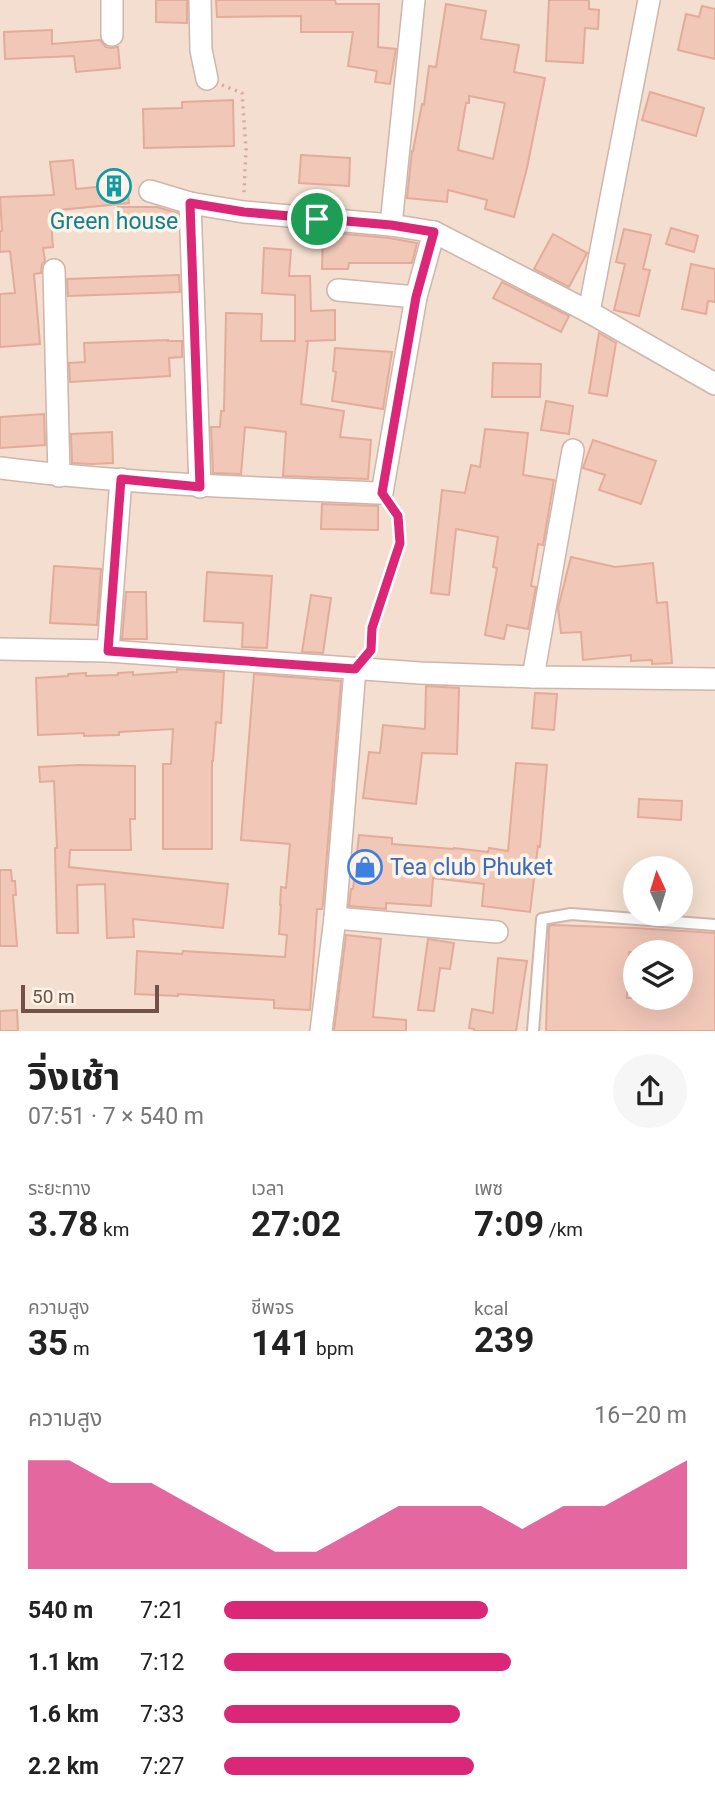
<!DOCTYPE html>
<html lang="th">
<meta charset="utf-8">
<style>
body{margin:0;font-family:Roboto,"Noto Sans Thai",sans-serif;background:#f6f6f6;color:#222;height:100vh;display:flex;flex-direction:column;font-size:26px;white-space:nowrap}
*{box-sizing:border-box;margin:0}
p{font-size:23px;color:#767676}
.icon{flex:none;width:38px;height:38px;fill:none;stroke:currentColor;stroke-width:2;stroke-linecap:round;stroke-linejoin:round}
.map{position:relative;height:1031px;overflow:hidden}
.panel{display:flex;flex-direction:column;background:#fff;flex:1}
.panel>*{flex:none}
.needle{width:46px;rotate:356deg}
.fabs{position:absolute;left:623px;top:856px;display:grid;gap:14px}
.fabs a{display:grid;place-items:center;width:70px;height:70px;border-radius:50%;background:#fff;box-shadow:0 7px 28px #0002;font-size:35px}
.scale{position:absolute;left:21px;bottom:18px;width:138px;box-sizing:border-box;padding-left:7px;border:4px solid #725148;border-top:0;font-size:19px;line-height:24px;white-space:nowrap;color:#725148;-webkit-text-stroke:5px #fff2e7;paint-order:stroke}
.pin{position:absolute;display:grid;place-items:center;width:60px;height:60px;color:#fff;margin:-30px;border:4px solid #fff;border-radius:50%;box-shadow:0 2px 7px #0007}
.round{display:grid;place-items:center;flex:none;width:74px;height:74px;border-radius:37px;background:#f6f6f6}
.head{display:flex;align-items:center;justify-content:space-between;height:119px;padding:0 28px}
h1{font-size:38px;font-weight:700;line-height:52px}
.figures{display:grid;grid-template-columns:repeat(3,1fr);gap:10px;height:119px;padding:7px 28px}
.figures div{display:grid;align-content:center}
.figures b{font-size:35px;font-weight:700}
.figures small{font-size:19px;font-weight:400}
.figures p{font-size:19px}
.chart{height:196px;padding:14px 28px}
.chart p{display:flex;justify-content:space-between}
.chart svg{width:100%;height:126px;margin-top:7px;fill:#db2777;opacity:.7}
ul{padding:0 28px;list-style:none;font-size:23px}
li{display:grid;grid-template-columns:112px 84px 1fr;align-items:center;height:52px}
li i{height:18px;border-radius:9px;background:#db2777}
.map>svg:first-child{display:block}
.residential{fill:#f3decf;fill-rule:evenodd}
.building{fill:#f1c7b8;stroke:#e3ab99;stroke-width:2;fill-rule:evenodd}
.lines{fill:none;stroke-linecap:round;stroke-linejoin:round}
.service-casing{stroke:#cfb5ab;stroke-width:14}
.minor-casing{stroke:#cfb5ab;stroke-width:24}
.path{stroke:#d5aa9c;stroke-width:3.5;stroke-dasharray:2 5;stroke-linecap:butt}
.service{stroke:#fff;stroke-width:10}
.minor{stroke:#fff;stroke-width:21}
.route-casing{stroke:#fff;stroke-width:14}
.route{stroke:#db2777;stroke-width:9}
.labels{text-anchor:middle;stroke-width:7;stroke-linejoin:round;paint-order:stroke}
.culture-label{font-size:23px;fill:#0d838f;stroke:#fff2e7}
.shop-label{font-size:23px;fill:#366cbe;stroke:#fff2e7;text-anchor:start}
</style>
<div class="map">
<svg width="715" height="1031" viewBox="0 0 715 1031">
<rect width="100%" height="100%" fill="#fcede1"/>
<!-- residential -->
<path class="residential" d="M0,0h715v1031h-715zM635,868h46v46h-46zM635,952h46v46h-46z"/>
<!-- building -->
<g class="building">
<path d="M156,0h31v23l-31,-1z"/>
<path d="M216,0h119l1,4h43l-1,43 18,2 -6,35 -15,-2 2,-11 -29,-5 5,-34h-52v-16l-84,1z"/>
<path d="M549,0h40v9l10,1 -1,19 -13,-1 -2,35 -37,-2z"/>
<path d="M446,4l40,7 -5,28 38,6 -5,27 31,6 -18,90 -13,49 -29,-8 2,-9 -39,-10 -1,12 -40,-4 5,-47h1l9,-47 2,1 5,-39 7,1zM469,96l36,7 -12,56 -35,-9 8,-47h3z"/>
<path d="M702,6l13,3v50l-37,-9 8,-36 13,3z"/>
<path d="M52,30v14l48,-4 6,7 5,1 7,-1 2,21 -44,4 -2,-16 -69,3 -1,-27z"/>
<path d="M650,92l54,16 -8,28 -54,-16z"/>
<path d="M233,100l1,46 -90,2 -1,-39 39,-1v-6z"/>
<path d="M301,155l49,3 -1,28 -50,-3z"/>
<path d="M73,160l3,29 51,-5 2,19 -79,8 3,36 -10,1 2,13 -3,3 -1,9 -7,1 6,70 -40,3v-53l15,-1 -5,-42 -10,1v-21h2l-2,-34 54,-2 -4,-33z"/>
<path d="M118,207h39l20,6 1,9 -59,1z"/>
<path d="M671,228l27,8 -4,16 -28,-8z"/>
<path d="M624,229l27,6 -8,34 7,1 -11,46 -25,-6 11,-46 -9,-2z"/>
<path d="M323,232l66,6 28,5 -5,20h-63l-1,6h-26z"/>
<path d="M553,234l34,19 -18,34 -35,-18z"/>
<path d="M264,248l27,2 -2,26h21l1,35 24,-1v30l-30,1h3l-7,63 43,7 -4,26 31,3 -3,39 -85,-3 3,-44 -41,-5 -4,47 -28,-1 -2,-46h9l1,-16h3l2,-98 36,1 -1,27h34v-46l-33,-2z"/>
<path d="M691,264l24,5v33l-7,-1 -2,13 -24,-5z"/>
<path d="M179,275l1,17 -112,4 -1,-17z"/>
<path d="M502,282l67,34 -8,16 -68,-34z"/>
<path d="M599,333l17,10 -9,53 -18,-3z"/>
<path d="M168,340v1h14v16l-13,1 1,18 -100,6 -1,-19 16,-1 -1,-19z"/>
<path d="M335,348l57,4 -9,57 -51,-8 4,-29 -3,-1z"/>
<path d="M493,363l48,1 -1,33h-48z"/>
<path d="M546,401l27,5 -4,28 -28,-4z"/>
<path d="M44,414l1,31 -45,3v-31z"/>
<path d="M485,429l43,4 -5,42 31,5 -11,65 -5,-1 -7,42 5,1 -8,42 -21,-4 -3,14 -19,-4 12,-67 -4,-1 5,-30 -42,-8 -7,66 -18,-2 11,-103 23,3 6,-28 9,2z"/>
<path d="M112,432l1,31 -22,1 -19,-1 -1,-29z"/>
<path d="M593,440l63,21 -15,43 -42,-14 6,-15 -22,-7z"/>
<path d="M322,504l56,2v24l-57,-1z"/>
<path d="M571,557l44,10 38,-4 4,40 10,-1 5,61 -20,1v-4l-21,1v-6l-48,5 -2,-28 -20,1 -3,-25z"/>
<path d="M54,566l47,3 -4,56 -47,-2z"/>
<path d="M207,572l65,4 -5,72 -25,-1 1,-24 -39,-2z"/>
<path d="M126,592h20l1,47h-25z"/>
<path d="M311,595l20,3 -8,55 -21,-1z"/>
<path d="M177,669l47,3 -3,51 -5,-1 -3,39h-1v88h-49v-85h8l2,-35 -54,3v3l-35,1v-3l-46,2 -2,-57 32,-2v-2l18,-1v3l32,-1v-2l15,-1v3l44,-3z"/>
<path d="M254,674l87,7 -18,222 -1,6h-5l-7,101 -36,-2v-8l-96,-6v2l-43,-2 2,-43 45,3 1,-3 102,6 2,-22 -8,-1 2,-29h-1l1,-18 5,1 4,-44 -49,-4z"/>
<path d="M426,686l33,2 -2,66 -35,-1 -6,51 -53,-6 6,-46 11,1 3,-28 42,4z"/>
<path d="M535,693l22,1 -3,36 -22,-2z"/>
<path d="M516,763l31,2 -7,82 -2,-1 -8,66 -48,-6 2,-22 -51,-6 -2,28 -45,-3v6l-37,-3 2,-17h2l6,-54 33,3v6l61,5 1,-1 34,4 1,-4 19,3z"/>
<path d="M79,765l56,1v53h-5l1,31h-61l-1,17 159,17 -5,44 -90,-9 1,18 -27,1 -2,-54 -28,1 1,48h-21l-2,-85h2l-3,-67 -14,1 -1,-15z"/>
<path d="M639,799l43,2 -1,19 -43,-3z"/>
<path d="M0,870h11l1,11h3l1,14h-3l4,51h-17z"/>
<path d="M553,925l82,3 80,5v98h-169l3,-105zM629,952h52v46h-54z"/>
<path d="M346,935l35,4 -8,78 33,3v11h-72z"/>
<path d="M428,939l26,4 -4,26 -10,-1 -6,43 -16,-1z"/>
<path d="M498,958l29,3 -11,70h-42v-2l-5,-1 3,-19 21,4z"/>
<path d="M17,1010l1,21h-18v-20z"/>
</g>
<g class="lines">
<!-- service casing -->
<g class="service-casing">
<path id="service" d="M533,1031l9,-112 29,-5 144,11"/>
</g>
<!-- minor casing -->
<g class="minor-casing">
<g id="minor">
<path d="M112,0v35"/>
<path d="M200,0l1,50 6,29"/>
<path d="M150,191l40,12 54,9 147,13 43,7 155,80 126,72"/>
<path d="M190,203l10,284"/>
<path d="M391,225l23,-225"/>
<path d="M54,270l5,206"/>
<path d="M338,290l78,7"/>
<path d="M589,312l60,-312"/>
<path d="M0,468c127,16 254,20 382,25l34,-196 18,-65"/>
<path d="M0,649l108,2 312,22 113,4 182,2"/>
<path d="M108,651l13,-172"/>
<path d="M533,677l40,-227"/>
<path d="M335,918l162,14"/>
<path d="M321,1031l14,-113 20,-249"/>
</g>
</g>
<!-- path -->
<g class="path">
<path d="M222,85l20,8 4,56 -2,44"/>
<path d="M369,652l2,-2c0,-7 0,-15 1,-22 7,-32 42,-89 21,-119"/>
</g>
<!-- service -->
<use href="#service" class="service"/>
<!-- minor -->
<use href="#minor" class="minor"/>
</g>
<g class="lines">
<!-- route casing -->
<g class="route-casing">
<path id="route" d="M190,203l54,9 147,13 43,7 -18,65 -34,196 16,23 2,27 -28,85 -1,22 -16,19 -247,-18 13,-172 79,8z"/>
</g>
<!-- route -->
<use href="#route" class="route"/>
</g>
<!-- icons -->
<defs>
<g id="building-ring" transform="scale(1.75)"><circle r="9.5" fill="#fff2e7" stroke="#0f9aa8" stroke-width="1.5"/><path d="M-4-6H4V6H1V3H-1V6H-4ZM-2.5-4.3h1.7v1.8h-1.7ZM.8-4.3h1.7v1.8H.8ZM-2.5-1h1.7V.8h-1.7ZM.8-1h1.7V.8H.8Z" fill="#0f9aa8"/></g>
<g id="shop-ring" transform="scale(1.75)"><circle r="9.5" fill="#fff2e7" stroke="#3f7fe0" stroke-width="1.5"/><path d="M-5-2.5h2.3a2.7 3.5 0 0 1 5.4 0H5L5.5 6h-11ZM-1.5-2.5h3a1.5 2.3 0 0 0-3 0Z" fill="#3f7fe0"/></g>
</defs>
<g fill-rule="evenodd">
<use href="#building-ring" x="114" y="186"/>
<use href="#shop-ring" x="365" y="867"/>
</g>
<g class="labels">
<!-- culture labels -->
<g class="culture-label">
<text x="114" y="229">Green house</text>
</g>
<!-- shop labels -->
<g class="shop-label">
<text x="390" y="875">Tea club Phuket</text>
</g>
</g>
</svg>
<div class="fabs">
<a><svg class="needle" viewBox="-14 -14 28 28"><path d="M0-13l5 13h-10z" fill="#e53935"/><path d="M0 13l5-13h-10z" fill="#767676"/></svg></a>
<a><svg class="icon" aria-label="layers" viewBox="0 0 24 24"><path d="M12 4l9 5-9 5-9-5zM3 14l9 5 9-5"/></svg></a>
</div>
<div class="scale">50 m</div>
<div class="pin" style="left:317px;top:219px;background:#1e9e55"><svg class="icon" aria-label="arrive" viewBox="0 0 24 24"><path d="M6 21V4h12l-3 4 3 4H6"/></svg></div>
</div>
<section class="panel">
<div class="head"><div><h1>วิ่งเช้า</h1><p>07:51 · 7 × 540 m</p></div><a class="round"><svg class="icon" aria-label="share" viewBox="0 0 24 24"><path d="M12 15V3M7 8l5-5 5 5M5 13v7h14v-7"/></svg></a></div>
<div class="figures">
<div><p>ระยะทาง</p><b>3.78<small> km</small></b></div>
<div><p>เวลา</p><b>27:02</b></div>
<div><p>เพซ</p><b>7:09<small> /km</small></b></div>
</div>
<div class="figures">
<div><p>ความสูง</p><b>35<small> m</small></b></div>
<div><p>ชีพจร</p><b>141<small> bpm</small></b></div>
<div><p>kcal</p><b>239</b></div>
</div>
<div class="chart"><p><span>ความสูง</span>16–20 m</p>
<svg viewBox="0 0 160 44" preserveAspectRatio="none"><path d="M0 44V6L10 6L20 14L30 14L40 22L50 30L60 38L70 38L80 30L90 22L100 22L110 22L120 30L130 22L140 22L150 14L160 6V44z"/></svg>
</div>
<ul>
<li><b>540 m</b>7:21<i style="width:57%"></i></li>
<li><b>1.1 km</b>7:12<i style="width:62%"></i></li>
<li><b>1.6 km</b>7:33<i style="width:51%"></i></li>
<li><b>2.2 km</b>7:27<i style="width:54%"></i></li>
</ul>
</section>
